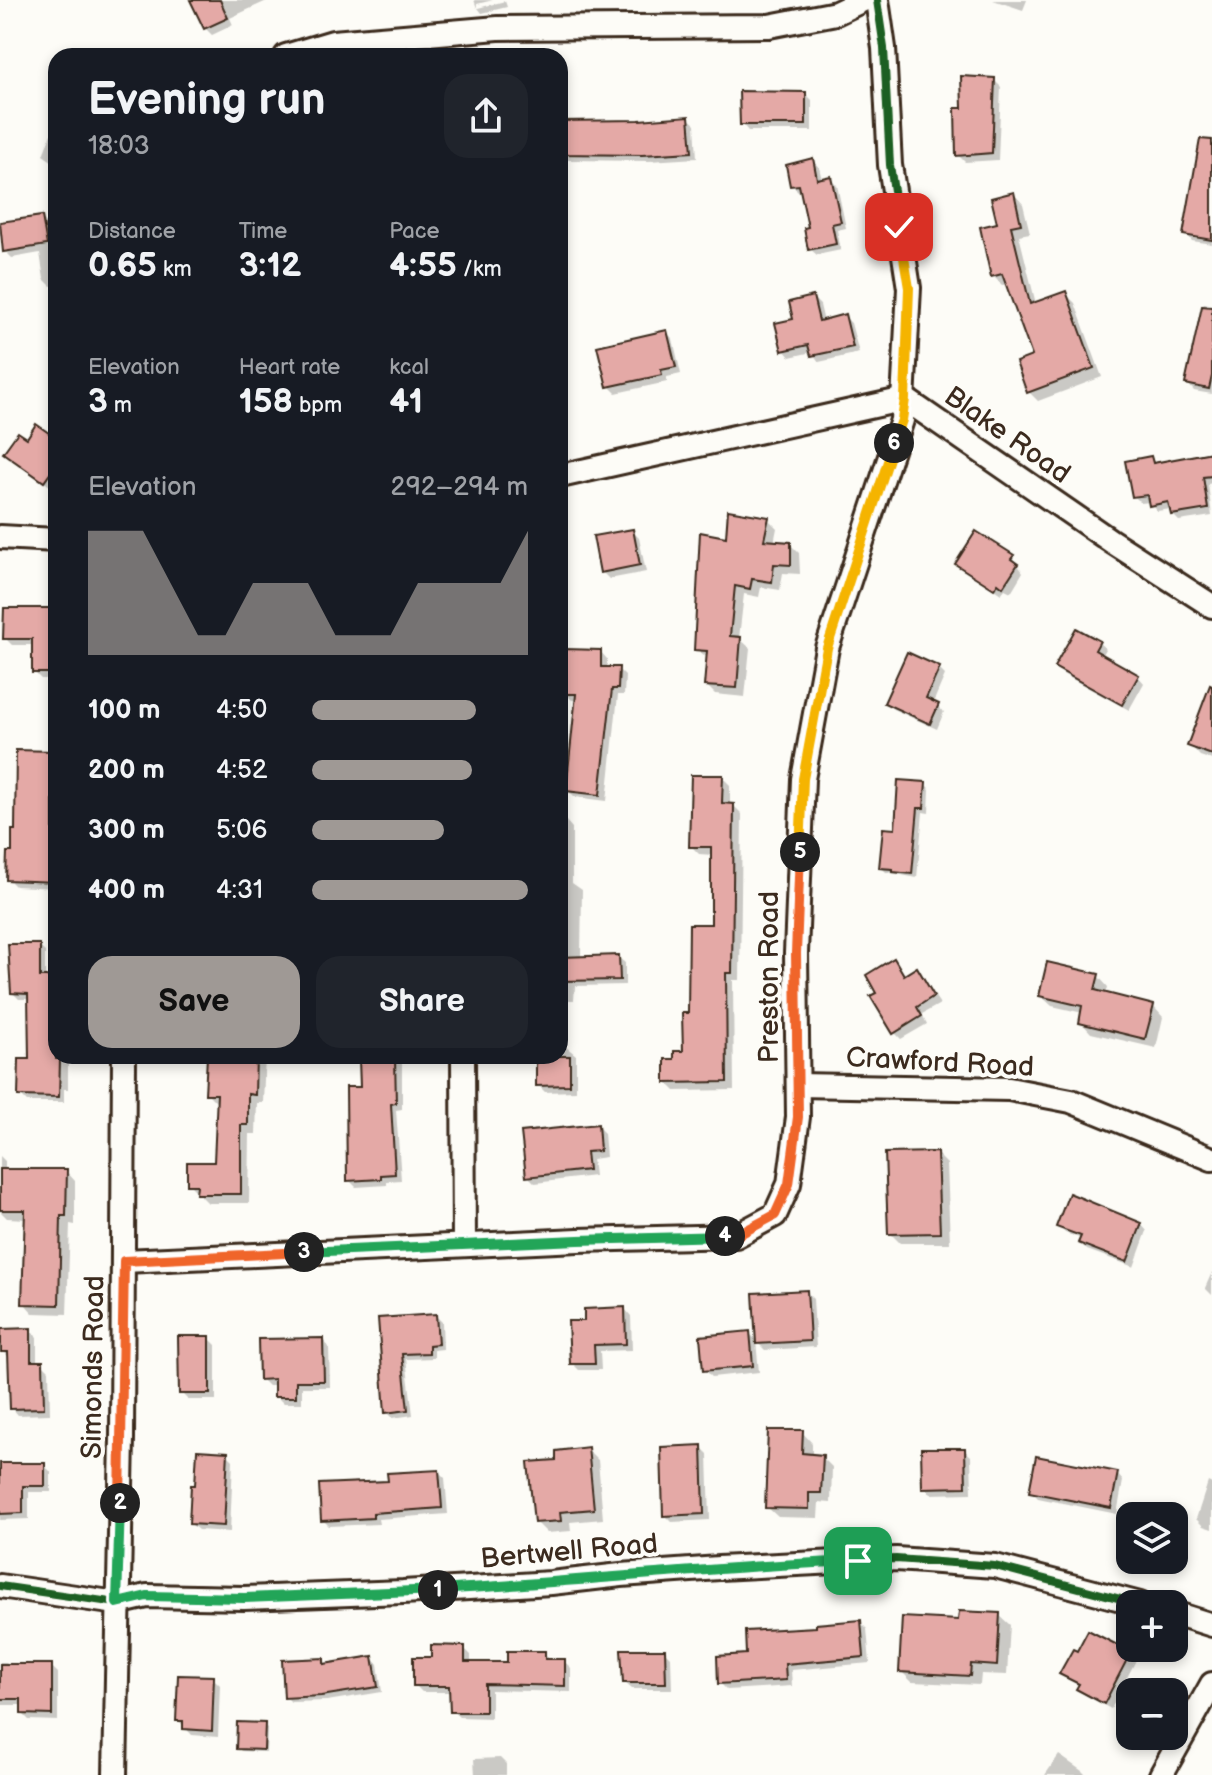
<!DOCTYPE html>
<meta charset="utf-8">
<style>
body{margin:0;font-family:"Balsamiq Sans",sans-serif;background:#20242c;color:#f1f3f6;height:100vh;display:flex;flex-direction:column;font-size:30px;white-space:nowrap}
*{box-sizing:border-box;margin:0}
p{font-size:26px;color:#9ea1a6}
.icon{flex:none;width:44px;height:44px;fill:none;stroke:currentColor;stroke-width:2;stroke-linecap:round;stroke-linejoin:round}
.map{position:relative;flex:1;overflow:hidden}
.sheet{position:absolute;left:48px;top:48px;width:520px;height:1016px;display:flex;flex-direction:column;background:#171b24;border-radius:24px;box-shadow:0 4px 12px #0003}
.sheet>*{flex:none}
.tools{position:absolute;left:1116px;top:1502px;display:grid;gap:16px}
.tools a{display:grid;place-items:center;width:72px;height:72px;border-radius:16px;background:#171b24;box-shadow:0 4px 12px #0003;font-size:40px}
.pin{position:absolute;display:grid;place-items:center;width:68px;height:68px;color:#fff;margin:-34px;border-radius:16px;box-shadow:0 4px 12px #0006}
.km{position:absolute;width:40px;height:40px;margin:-20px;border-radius:50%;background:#222;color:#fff;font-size:22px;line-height:40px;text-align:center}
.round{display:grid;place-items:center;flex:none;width:84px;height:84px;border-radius:24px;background:#20242c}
.summary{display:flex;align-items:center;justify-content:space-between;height:136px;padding:0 40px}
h1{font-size:44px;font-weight:700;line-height:60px}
.figures{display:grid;grid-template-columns:repeat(3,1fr);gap:12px;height:136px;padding:8px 40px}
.figures div{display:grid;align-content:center}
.figures b{font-size:34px;font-weight:700}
.figures small{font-size:22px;font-weight:400}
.figures p{font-size:22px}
.chart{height:224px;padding:16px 40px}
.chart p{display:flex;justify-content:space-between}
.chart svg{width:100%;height:144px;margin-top:8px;fill:#9f9995;opacity:.7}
.cta{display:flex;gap:16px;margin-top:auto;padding:16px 40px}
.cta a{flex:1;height:92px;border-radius:24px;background:#9f9995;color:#111;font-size:32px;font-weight:700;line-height:92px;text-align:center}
.cta a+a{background:#20242c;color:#f1f3f6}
ul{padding:0 40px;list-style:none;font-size:26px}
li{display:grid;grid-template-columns:128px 96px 1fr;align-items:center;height:60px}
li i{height:20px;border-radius:10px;background:#9f9995}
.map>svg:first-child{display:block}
.shadow{fill:#0003}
.building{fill:#e4a9a6;stroke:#3b2a1e;stroke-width:2}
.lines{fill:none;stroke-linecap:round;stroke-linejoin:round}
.minor-casing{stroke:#3b2a1e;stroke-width:28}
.minor{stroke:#fdfcf7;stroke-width:22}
.cycleway-casing{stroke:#fdfcf7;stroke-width:13}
.cycleway{stroke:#1b5e20;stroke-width:8}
.split-1-casing{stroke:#fff;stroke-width:16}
.split-2-casing{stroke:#fff;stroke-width:16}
.split-3-casing{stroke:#fff;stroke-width:16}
.split-4-casing{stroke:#fff;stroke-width:16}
.split-5-casing{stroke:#fff;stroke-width:16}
.split-6-casing{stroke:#fff;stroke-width:16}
.split-7-casing{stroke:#fff;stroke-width:16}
.split-1{stroke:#22a559;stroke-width:10}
.split-2{stroke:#22a559;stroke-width:10}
.split-3{stroke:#f0652b;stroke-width:10}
.split-4{stroke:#22a559;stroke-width:10}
.split-5{stroke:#f0652b;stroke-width:10}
.split-6{stroke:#f5b400;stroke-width:10}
.split-7{stroke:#f5b400;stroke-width:10}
.labels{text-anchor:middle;stroke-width:8;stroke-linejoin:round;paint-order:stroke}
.street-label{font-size:28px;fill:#3b2a1e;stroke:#fdfcf7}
</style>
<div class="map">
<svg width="1212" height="1775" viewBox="0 0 1212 1775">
<rect width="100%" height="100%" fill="#fdfcf7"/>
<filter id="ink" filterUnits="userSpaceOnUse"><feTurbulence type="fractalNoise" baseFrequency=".0125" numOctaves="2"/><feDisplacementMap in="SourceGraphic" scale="16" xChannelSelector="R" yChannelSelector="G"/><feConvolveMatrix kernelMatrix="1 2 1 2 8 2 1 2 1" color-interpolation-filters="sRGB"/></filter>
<g filter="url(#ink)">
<!-- shadow -->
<g class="shadow">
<path d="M192,0h77l-39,18 3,7 -21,10 -7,-7z"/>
<path d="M474,0h19l-16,4v4z"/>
<path d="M993,0h34l-4,10z"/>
<path d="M505,1l2,6 -25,6 -4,-5z"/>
<path d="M994,80l7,7 -3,73 -33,2 -7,-7 6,-45z"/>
<path d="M806,94l6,6v31h-64l-6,-7z"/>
<path d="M688,118l7,6 2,34 -48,3 -82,-1 -7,-4v-34z"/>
<path d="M51,134l5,2v28l-13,-9z"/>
<path d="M812,161l7,6 3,13 8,-2 7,7 9,43 -9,2 4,20 -24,5 -7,-6v-20l-8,-38 -3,1 -7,-7z"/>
<path d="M1212,185v59l-20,-3 -6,-7z"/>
<path d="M1014,194l9,10 7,29 -11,2 17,69 30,-10 9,9 27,74 -64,24 -9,-9 6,-35 -27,-73 -6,1 -9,-9 7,-51z"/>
<path d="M42,218l6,7 3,19 5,-1v42l-5,1 -7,-7 -4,-26 -28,5 -7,-7z"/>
<path d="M813,298l7,7 4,17 21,-5 6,6 8,30 -40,9 -7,-10 -22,5 -6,-7 12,-30z"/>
<path d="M1204,303l8,2v89l-18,-3 -6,-7z"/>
<path d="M666,332l7,7 8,35 -14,3v5l-51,11 -7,-7z"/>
<path d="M56,440v40l-5,7 -45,-34 21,-12z"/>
<path d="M1212,454v29l-4,1 4,32 -33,5 -7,-7 -1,-5 -14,2 -7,-9 -9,1 -7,-7 17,-38 5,6z"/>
<path d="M768,519l9,9 -3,15 16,1 9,9 1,21 -17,-1 -3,17 -19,-3 -2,10 -15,-3 -5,44 11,10 -5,49 -30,-3 -9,-9 2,-27 -12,-9 32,-110z"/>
<path d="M632,531l7,7 7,34 -37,7 -7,-7z"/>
<path d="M1012,557l11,15 -12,20 -6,-3 -4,5 -44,-30z"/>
<path d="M56,610v69h-15l-7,-7v-27h-22l-7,-7z"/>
<path d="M1099,643l7,6 -4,7 36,20 6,7 -15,27 -66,-36 -7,-7z"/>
<path d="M601,652l6,7v10h11l7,7 -1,19h-6l-11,106 -32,-4 -7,-7 9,-90h-5l-7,-7z"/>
<path d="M939,669l6,6 -12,28 11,9 -7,17 -44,-20 -7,-7z"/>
<path d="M1212,711v49l-12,-4 -10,-11z"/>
<path d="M52,753l4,3v132l-41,-2 -7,-7 6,-25z"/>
<path d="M722,777l8,8v21h4l8,8 -2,166h-7l1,110 -59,1 -8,-8 9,-22 9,-8 5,-38 23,-89v-71l-14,-1 -8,-8z"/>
<path d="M925,784l5,5 -1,24 -6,-1 -6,66 -31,-6 -5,-5 16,-36z"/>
<path d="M560,821h6l6,7v55l10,7 -1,68 37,-1 7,6v22l-50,1 -1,14h-14z"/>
<path d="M39,946l6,6v27h11v77h12v33h-4v13h-37l-6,-6 10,-35v-62h-12l-6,-6z"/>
<path d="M893,961l12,15 11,-7 24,35 -18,10 5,10 -26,15 -7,-7 -15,-39z"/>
<path d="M1098,976l10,11 -2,8 47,11 10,11 -7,31 -65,-15 -10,-11 2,-9 -31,-7 -11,-10z"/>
<path d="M560,1042l16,13v36l-31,1 -7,-7v-29h22z"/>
<path d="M209,1056h56l-2,47h-6l-1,31h-6l-1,69h-41l-19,-19 27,-20 1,-61 -10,-10z"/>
<path d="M362,1056h40v53l-6,1 5,70 -14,1v4l-31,2 -7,-7 13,-91z"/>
<path d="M597,1126l7,7 2,24 -14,2 2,17 -59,7 -7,-7z"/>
<path d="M937,1154l10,10 3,79h-50l-10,-10z"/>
<path d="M0,1156l5,5v10h61l9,10v44l-5,-1 -3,90 -34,-1 -9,-10 2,-84 -19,-1 -7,-7z"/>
<path d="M1141,1224l6,7 -13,36 -47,-17 -6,-7 1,-4 -17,-6 -6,-7z"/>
<path d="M1212,1272v23l-7,-7z"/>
<path d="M806,1292l7,7 3,48 -51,3 -9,-9 3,31 -47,5 -7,-7 44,-37 9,9z"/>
<path d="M625,1309l6,7 1,34 -32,1 1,19h-22l-7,-7z"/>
<path d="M436,1316l6,6 1,27 -9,1v8l-28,1 7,56 -20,3 -6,-6 -7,-93z"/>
<path d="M30,1330l7,7v26h5l7,7 1,44 -32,1 -6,-7 -2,-50 -7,-7z"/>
<path d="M209,1338l7,7v55h-28l-7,-7z"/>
<path d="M323,1340l6,7 1,40h-28v16h-19l-7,-7v-10h-8l-7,-7z"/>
<path d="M802,1432l10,11v13l10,1 10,10 -1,36 -12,-1 -1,16 -40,-1 -11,-10z"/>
<path d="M701,1447l7,7 2,66 -38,2 -7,-7z"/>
<path d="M587,1449l11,11 5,59 -33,3 1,9 -24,2 -11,-11 22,-60z"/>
<path d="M964,1450l7,6 1,37 -41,1 -7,-7z"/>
<path d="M227,1454l6,6 -3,72 -32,-2 -7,-6 6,-37z"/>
<path d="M0,1465h44l7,7v20h-22v27l-29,1z"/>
<path d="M439,1472l6,6 3,36 -70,5 1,5 -50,2 -6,-6 67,-37z"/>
<path d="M1117,1474l6,7 -6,33 -79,-16 -7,-7z"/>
<path d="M1208,1482l4,2v45l-9,-3 -7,-7z"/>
<path d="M999,1615l11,10 -3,50 -26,-1 -1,11 -68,-3 -11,-11 59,-49z"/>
<path d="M860,1622l7,7 3,34 -79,7 1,16 -65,4 -7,-7 28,-27 70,-27z"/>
<path d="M464,1648l7,7v9h38l35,-11 7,7 13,1 7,7v24l-80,-2v28l-32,-1 -7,-6 -1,-19h-29l-7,-7 18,-26z"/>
<path d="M664,1651l7,7 1,31h-40l-7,-6z"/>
<path d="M1130,1654l6,6 -25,49 -26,-14 -7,-6 2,-3 -18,-13z"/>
<path d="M373,1658l5,6 4,28 -55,9 -36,1 -5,-5 37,-37 5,5z"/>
<path d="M0,1662h6l5,4h40l7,7v48l-29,-1 -6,-6v-9h-23z"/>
<path d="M213,1678l7,7 -2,52 -26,-2 -14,-15z"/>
<path d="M264,1725l3,3 -1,24 -25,-1 -3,-3z"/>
<path d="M1059,1755l23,16 4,4h-41z"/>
<path d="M500,1758l6,6v11h-31l-1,-16z"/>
</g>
<!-- building -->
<g class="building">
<path d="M190,0h30l8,18 -24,11z"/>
<path d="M961,76l34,2 -3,75 -36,3 -1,-48h7z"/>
<path d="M739,91l67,1v33h-66z"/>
<path d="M689,116l3,36 -50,3 -82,-1v-33l79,-1z"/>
<path d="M1200,139l12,1v100l-29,-5z"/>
<path d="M813,158l4,21 14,-3 10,46 -9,2 4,20 -28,6 -4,-22 4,-1 -9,-42 -9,1 -4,-21z"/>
<path d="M1014,192l7,32 -10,2 19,78 36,-13 28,77 -67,25 -11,-31 16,-6 -30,-82 -11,3 -11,-50 17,-4 -6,-25z"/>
<path d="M42,216l5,29 -44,7 -3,-30z"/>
<path d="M813,296l6,25 26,-7 8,33 -42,9 -3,-11 -26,6 -7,-28 18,-4 -4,-17z"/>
<path d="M1202,306l10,1v69l-3,13 -24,-5z"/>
<path d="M667,330l9,37 -15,3 1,5 -55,12 -10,-41z"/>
<path d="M36,424l20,14v27l-12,17 -41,-29 15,-21 9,6z"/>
<path d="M1212,452v24l-9,1 5,32 -37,6 -3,-13 -19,4 -2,-11 -15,2 -7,-36 26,-5 2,7z"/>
<path d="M728,510l41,7 -5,23 27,2v23l-17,-1 -2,18 -20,-3 -2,10 -15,-3 -5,50 11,1 -4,51 -33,-2 3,-35 -13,-1 6,-118 26,5z"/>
<path d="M633,529l7,36 -40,8 -7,-37z"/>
<path d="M976,531l38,24 -3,4 7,5 -15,23 -5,-4 -4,6 -39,-25z"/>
<path d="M4,608h52v65h-24v-34h-29z"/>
<path d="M1076,628l24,13 -5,9 44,25 -17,30 -68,-38z"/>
<path d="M564,649l37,1v17h18l-1,22h-6l-12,106 -34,-4 10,-97h-13z"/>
<path d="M907,652l33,15 -14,31 13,6 -9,20 -46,-21z"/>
<path d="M1210,685l2,1v69l-25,-9z"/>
<path d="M16,750l37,1v87l3,1v43l-50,-2 1,-28h5v-22h3z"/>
<path d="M691,775h32l-1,28 12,1 -2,169h-6l1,109 -62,1v-24h9v-8h9l-1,-38h6l1,-89h22v-77h-22z"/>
<path d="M898,780l28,2 -2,26h-6l-6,66 -19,-2v-3l-14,-1 4,-40 12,1z"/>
<path d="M8,944h32v33h16v82h4l-1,38 -41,-1 1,-37h10l-1,-65 -17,-1z"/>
<path d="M619,955l1,25 -60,1v-24z"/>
<path d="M894,958l10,17 13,-8 17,29 -17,11 5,9 -29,18 -23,-38 6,-3 -10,-18z"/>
<path d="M1047,962l52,12 -4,16 59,15 -9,34 -66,-16 3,-17 -43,-10z"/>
<path d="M207,1056h49l-1,39 -7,-1v31h-7v69h-45l1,-9h-10v-23h27l3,-68h-12z"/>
<path d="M536,1056h34v29l-34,1z"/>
<path d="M395,1058l1,45 -5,1 4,70 -14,1v4l-34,2 -1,-94h14l-1,-28z"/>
<path d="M598,1124l2,27 -14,1 2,18 -62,7 -5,-45z"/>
<path d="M937,1152l3,81 -52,1 -3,-81z"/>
<path d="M0,1169h67l-1,47h-5l-2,89 -37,-1 3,-94h-25z"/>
<path d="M1069,1193l73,30 -15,39 -49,-19 3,-7 -25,-9z"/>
<path d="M807,1290l3,51 -54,3 -3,-51z"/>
<path d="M625,1307l1,37 -32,1 1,19h-25l-2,-43h16v-12z"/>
<path d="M436,1314l2,30 -9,1v8l-27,1 6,56 -23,3 -7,-95z"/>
<path d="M31,1328v33h12l1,47 -34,1 -2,-57h-7v-23z"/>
<path d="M750,1331l3,35 -50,5 -3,-35z"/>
<path d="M178,1336h32v58h-31z"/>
<path d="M323,1338l1,43h-28v16h-22v-18l-15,1 -1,-41z"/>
<path d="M768,1430h35l-1,23 21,2 -2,38h-12v16l-44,-1z"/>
<path d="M702,1445l2,69 -41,2 -2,-69z"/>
<path d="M588,1447l6,62 -34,3 1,9 -27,2 -6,-61 28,-2v-9z"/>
<path d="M921,1448h44l1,39 -44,1z"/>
<path d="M197,1450l31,2 -4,74 -35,-2 2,-39h4z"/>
<path d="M1036,1456l82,16 -7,36 -82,-16z"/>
<path d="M0,1463h45v23h-22v27l-23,1z"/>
<path d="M439,1470l3,38 -69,5v5l-52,3 -2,-37 69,-3 -1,-8z"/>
<path d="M959,1611l41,2 -3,53 -26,-2 -1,12 -71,-4 3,-55 56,3z"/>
<path d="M861,1620l3,37 -79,7 1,16 -68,4 -1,-28 29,-2 -1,-23 71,-4v-3z"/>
<path d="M1088,1630l43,22 -27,52 -28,-15 3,-5 -20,-10 14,-25 4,2z"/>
<path d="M431,1645l34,1v16h42v-11h38v8h20v27l-80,-2v28h-35l-1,-26h-36v-29h18z"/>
<path d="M621,1649h44l1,34h-43z"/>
<path d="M373,1656l5,31 -57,9 -37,2 -2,-38 42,-2v6z"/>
<path d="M0,1664h52v51l-31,-1v-15h-21z"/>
<path d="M178,1675l36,1 -2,55 -29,-2v-8h-7z"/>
<path d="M237,1722l28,1 -1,27 -28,-1z"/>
</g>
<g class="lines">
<!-- minor casing -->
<g class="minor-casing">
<g id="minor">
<path d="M286,56l47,-14 165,-14 271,-2 67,-13 27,-13"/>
<path d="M560,476l345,-77 206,142 101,65"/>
<path d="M0,537l56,3"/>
<path d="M463,1056l1,189"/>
<path d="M798,1085l211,4 62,12 141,58"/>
<path d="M124,1261l454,-21 158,-4 39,-21 14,-31 9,-67 -2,-164 7,-174 24,-131 75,-228 7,-132 -19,-123 -6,-117 -7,-48"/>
<path d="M0,1586l117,17 30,-7 97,2 159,-6 148,-9 70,-8 98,-7 177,-9 99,7 145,38"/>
<path d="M1174,1613l38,12"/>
<path d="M115,1775l7,-337 2,-382"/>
<path d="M1161,1775l51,-91"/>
</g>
</g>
<!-- minor -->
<use href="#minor" class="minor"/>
<!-- cycleway casing -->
<g class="cycleway-casing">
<g id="cycleway">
<path d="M124,1261l454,-21 158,-4 39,-21 14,-31 9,-67 -2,-164 7,-174 24,-131 75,-228 7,-132 -19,-123 -6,-117 -7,-48"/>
<path d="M0,1586l117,17 30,-7 97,2 159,-6 148,-9 70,-8 98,-7 177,-9 99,7 145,38"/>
</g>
</g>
<!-- cycleway -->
<use href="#cycleway" class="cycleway"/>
</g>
</g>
<g class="lines" filter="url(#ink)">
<!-- split-1 casing -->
<g class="split-1-casing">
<path id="split-1" d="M438,1590c140,-8 280,-24 420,-29"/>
</g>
<!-- split-2 casing -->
<g class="split-2-casing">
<path id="split-2" d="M120,1503l-3,100 30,-7 97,2 194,-8"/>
</g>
<!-- split-3 casing -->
<g class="split-3-casing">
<path id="split-3" d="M120,1503l4,-242 180,-9"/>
</g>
<!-- split-4 casing -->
<g class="split-4-casing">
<path id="split-4" d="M304,1252l274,-12 147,-4"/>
</g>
<!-- split-5 casing -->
<g class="split-5-casing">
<path id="split-5" d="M725,1236h11l39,-21 14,-31 9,-67 -2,-164 4,-101"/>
</g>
<!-- split-6 casing -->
<g class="split-6-casing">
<path id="split-6" d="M800,852l3,-73 24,-131 67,-205"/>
</g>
<!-- split-7 casing -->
<g class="split-7-casing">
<path id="split-7" d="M894,443l8,-23 3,-21 4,-111 -10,-61"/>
</g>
<!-- split-1 -->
<use href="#split-1" class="split-1"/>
<!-- split-2 -->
<use href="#split-2" class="split-2"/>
<!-- split-3 -->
<use href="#split-3" class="split-3"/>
<!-- split-4 -->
<use href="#split-4" class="split-4"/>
<!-- split-5 -->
<use href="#split-5" class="split-5"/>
<!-- split-6 -->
<use href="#split-6" class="split-6"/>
<!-- split-7 -->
<use href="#split-7" class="split-7"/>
</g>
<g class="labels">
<!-- street labels -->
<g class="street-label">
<text transform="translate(1008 434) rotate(35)" y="10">Blake Road</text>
<text transform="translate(768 977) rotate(-90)" y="10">Preston Road</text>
<text transform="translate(940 1061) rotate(3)" y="10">Crawford Road</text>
<text transform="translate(92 1367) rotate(-89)" y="10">Simonds Road</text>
<text transform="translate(569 1550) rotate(-5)" y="10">Bertwell Road</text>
</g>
</g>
</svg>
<div class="tools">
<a><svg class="icon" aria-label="layers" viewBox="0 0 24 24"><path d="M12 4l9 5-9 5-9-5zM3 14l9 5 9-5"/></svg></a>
<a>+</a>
<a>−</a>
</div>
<div class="pin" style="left:858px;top:1561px;background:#1e9e55"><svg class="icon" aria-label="arrive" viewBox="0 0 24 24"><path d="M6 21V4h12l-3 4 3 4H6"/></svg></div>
<div class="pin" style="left:899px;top:227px;background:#d93025"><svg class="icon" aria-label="check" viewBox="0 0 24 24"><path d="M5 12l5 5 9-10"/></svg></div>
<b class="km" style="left:438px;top:1590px">1</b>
<b class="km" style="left:120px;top:1503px">2</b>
<b class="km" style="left:304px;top:1252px">3</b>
<b class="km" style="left:725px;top:1236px">4</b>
<b class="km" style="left:800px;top:852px">5</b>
<b class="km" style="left:894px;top:443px">6</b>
<section class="sheet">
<div class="summary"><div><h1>Evening run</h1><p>18:03</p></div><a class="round"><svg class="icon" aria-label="share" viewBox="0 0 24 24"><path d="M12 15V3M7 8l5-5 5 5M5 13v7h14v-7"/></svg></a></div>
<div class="figures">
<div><p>Distance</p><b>0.65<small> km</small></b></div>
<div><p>Time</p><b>3:12</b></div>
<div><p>Pace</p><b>4:55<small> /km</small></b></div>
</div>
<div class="figures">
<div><p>Elevation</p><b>3<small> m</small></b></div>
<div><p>Heart rate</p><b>158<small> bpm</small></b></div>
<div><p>kcal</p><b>41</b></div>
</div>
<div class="chart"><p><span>Elevation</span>292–294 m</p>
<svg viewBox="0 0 160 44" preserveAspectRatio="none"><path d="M0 44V6L10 6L20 6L30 22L40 38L50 38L60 22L70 22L80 22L90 38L100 38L110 38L120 22L130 22L140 22L150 22L160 6V44z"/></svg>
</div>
<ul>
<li><b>100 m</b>4:50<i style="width:76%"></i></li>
<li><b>200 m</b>4:52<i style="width:74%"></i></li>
<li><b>300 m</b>5:06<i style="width:61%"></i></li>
<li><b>400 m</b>4:31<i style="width:100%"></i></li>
</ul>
<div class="cta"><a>Save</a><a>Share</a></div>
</section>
</div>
